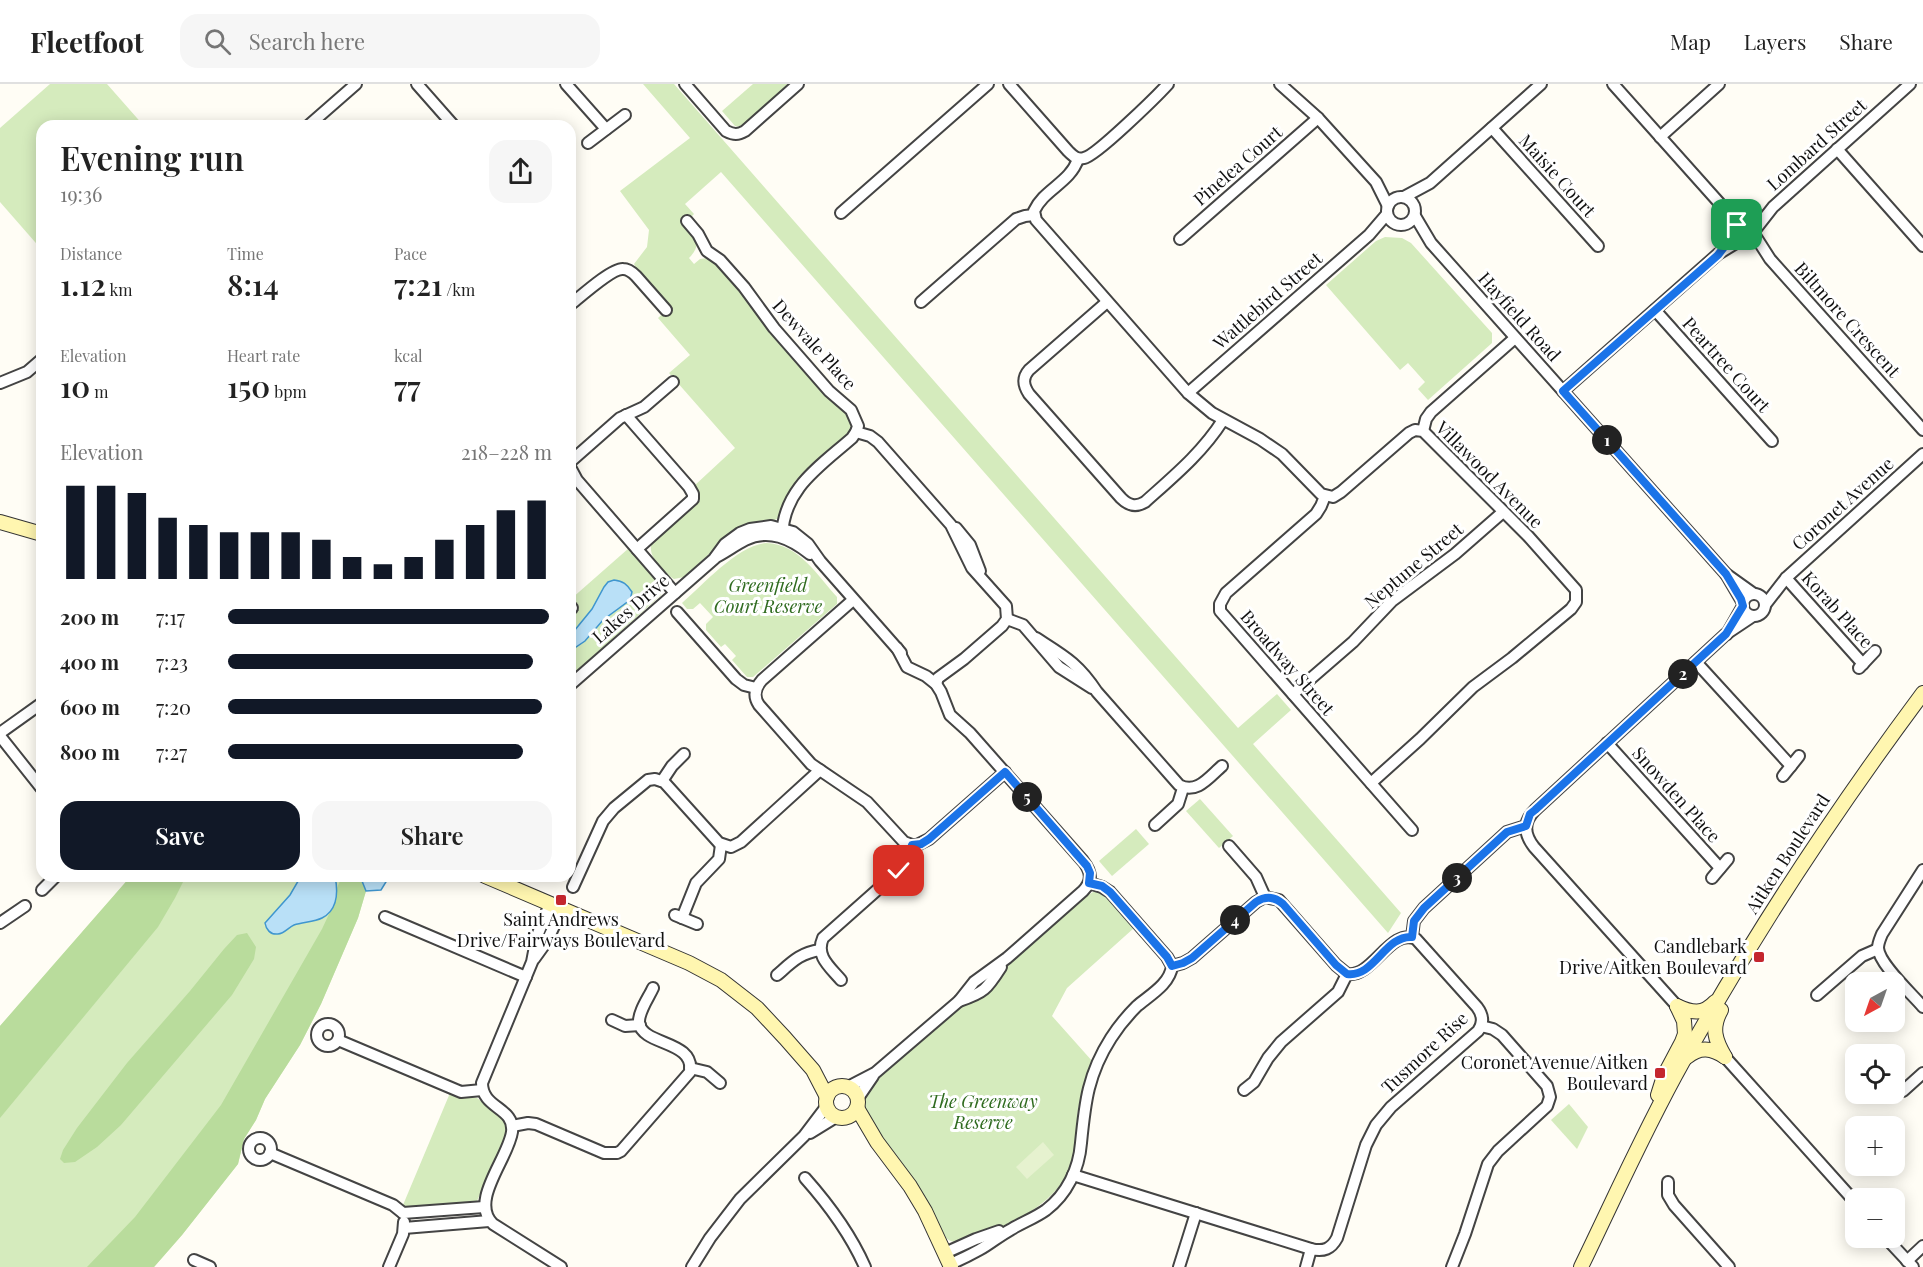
<!DOCTYPE html>
<meta charset="utf-8">
<style>
body{margin:0;font-family:"Playfair Display",serif;background:#f6f6f6;color:#222;height:100vh;display:flex;flex-direction:column;font-size:22px;white-space:nowrap}
*{box-sizing:border-box;margin:0}
p{font-size:20px;color:#767676}
.icon{flex:none;width:33px;height:33px;fill:none;stroke:currentColor;stroke-width:2;stroke-linecap:round;stroke-linejoin:round}
.map{position:relative;flex:1;overflow:hidden}
.details{position:absolute;left:36px;top:36px;width:540px;height:762px;display:flex;flex-direction:column;background:#fff;border-radius:18px;box-shadow:0 3px 15px #0003}
.details>*{flex:none}
.needle{width:39px;rotate:220deg}
.fabs{position:absolute;left:1845px;top:888px;display:grid;gap:12px}
.fabs a{display:grid;place-items:center;width:60px;height:60px;border-radius:12px;background:#fff;box-shadow:0 3px 15px #0003;font-size:30px}
.pin{position:absolute;display:grid;place-items:center;width:51px;height:51px;color:#fff;margin:-26px;border-radius:12px;box-shadow:0 3px 9px #0006}
.km{position:absolute;width:30px;height:30px;margin:-15px;border-radius:50%;background:#222;color:#fff;font-size:16px;line-height:30px;text-align:center}
.round{display:grid;place-items:center;flex:none;width:63px;height:63px;border-radius:18px;background:#f6f6f6}
.head{display:flex;align-items:center;justify-content:space-between;height:102px;padding:0 24px}
h1{font-size:33px;font-weight:600;line-height:45px}
.metrics{display:grid;grid-template-columns:repeat(3,1fr);gap:9px;height:102px;padding:6px 24px}
.metrics div{display:grid;align-content:center}
.metrics b{font-size:30px;font-weight:600}
.metrics small{font-size:16px;font-weight:400}
.metrics p{font-size:16px}
.chart{height:168px;padding:12px 24px}
.chart p{display:flex;justify-content:space-between}
.chart svg{width:100%;height:108px;margin-top:6px;stroke:#111827;stroke-width:6}
.action{display:flex;gap:12px;margin-top:auto;padding:12px 24px}
.action a{flex:1;height:69px;border-radius:18px;background:#111827;color:#fff;font-size:24px;font-weight:600;line-height:69px;text-align:center}
.action a+a{background:#f6f6f6;color:#222}
ul{padding:0 24px;list-style:none;font-size:20px}
li{display:grid;grid-template-columns:96px 72px 1fr;align-items:center;height:45px}
li i{height:15px;border-radius:8px;background:#111827}
header{display:flex;align-items:center;gap:36px;box-sizing:border-box;height:84px;padding:0 30px;background:#fff;border-bottom:2px solid #e0e0e0}
header strong{font-size:28px}
nav{display:flex;gap:33px;margin-inline-start:auto;font-size:21px}
.search{width:420px;height:54px;background:#f6f6f6;display:flex;align-items:center;gap:15px;box-sizing:border-box;padding:0 21px;border-radius:18px;color:#767676;font-size:22px}
.map>svg:first-child{display:block}
.green{fill:#d5ebbd}
.forest{fill:#b9dc9c}
.pitch{fill:#e6f2cf}
.water{fill:#b9e0f7;stroke:#3f96cf;stroke-width:1.5}
.lines{fill:none;stroke-linecap:round;stroke-linejoin:round}
.street-casing{stroke:#444;stroke-width:14}
.secondary-casing{stroke:#333;stroke-width:16}
.street{stroke:#fff;stroke-width:10}
.secondary{stroke:#fff6b0;stroke-width:14}
.route-casing{stroke:#fff;stroke-width:12}
.route{stroke:#1a73e8;stroke-width:8}
.poi-dot{fill:#c4262e;stroke:#fff;stroke-width:2}
.labels{text-anchor:middle;stroke-width:6;stroke-linejoin:round;paint-order:stroke}
.street-label{font-size:18px;fill:#111;stroke:#fff}
.park-label{font-size:18px;font-style:italic;fill:#2f6b1f;stroke:#fff}
.poi-label{font-size:18px;fill:#111;stroke:#fff;text-anchor:end}
</style>
<header>
<strong>Fleetfoot</strong>
<div class="search"><svg class="icon" aria-label="search" viewBox="0 0 24 24"><circle cx="10" cy="10" r="6"/><path d="M15 15l6 6"/></svg>Search here</div>
<nav><a>Map</a><a>Layers</a><a>Share</a></nav>
</header>
<div class="map">
<svg width="1923" height="1183" viewBox="0 0 1923 1183">
<rect width="100%" height="100%" fill="#fffdf5"/>
<!-- green -->
<g class="green">
<path d="M50,0h57l37,42h-102v124l-42,-48v-74z"/>
<path d="M643,0h31l564,644 39,-34 14,16 -38,34 148,169 -13,20 -667,-761 -36,32 9,10 -10,10c11,13 19,20 5,34l5,6 6,-5 7,-1 9,5 30,35 25,35 51,58 25,22 5,13 -5,8 -51,46 -17,38 -59,26 -36,33 -10,2c-11,-6 -25,-21 -23,-34l47,-45v-7l-4,-7 41,-38 -66,-75 21,-18 -32,-37 11,-10 -29,-33 -6,-11 13,-17 2,-17 -29,-39 70,-53z"/>
<path d="M753,0h36l-47,43 -7,-1 -13,-15z"/>
<path d="M1385,153l17,1 9,5 81,90v10l-64,57 -10,-11 7,-7 -17,-19 -8,7 -74,-85 50,-44z"/>
<path d="M766,459c33,1 51,32 71,54v7l-84,73h-6l-15,-17 4,-4 -11,-12 -4,3 -15,-17v-6l7,-7 -13,-14 -7,6h-6l-5,-6c22,-19 55,-57 84,-60z"/>
<path d="M629,464l31,36 2,7 -1,4 -91,82v-62l8,-7 -7,-9z"/>
<path d="M1200,715l33,37 -14,12 -33,-37z"/>
<path d="M1136,745l13,15 -37,32 -13,-15z"/>
<path d="M131,792h229l6,15 -8,27 -37,86 -21,41 -35,54 -9,21 -12,19 -6,25 -56,71 -28,32h-154v-241z"/>
<path d="M1095,807c14,3 30,27 39,37l-67,60 -15,28 41,46c-7,16 -12,32 -15,48 -2,13 -1,25 -2,37 -7,48 -50,71 -92,87 -12,4 -27,14 -38,4 -19,-37 -38,-71 -65,-102 -7,-8 -19,-21 -19,-32 -1,-11 10,-20 17,-27l204,-179z"/>
<path d="M450,1009l8,3 19,2 23,18 6,9v10l-29,66 -3,2 -65,6 -6,-4z"/>
<path d="M1569,1020l19,23 -11,22 -26,-29z"/>
</g>
<!-- forest -->
<g class="forest">
<path d="M131,792h55l-11,22 -17,29 -158,191v-92z"/>
<path d="M342,792h18l6,15 -8,27 -37,86 -21,41 -35,54 -9,21 -12,19 -6,25 -56,71 -28,32h-67l48,-50 86,-112 101,-176 14,-30 1,-11z"/>
<path d="M247,849l9,14 -2,12 -22,36 -111,130 -24,22 -22,15 -11,1 -4,-4 3,-9 14,-22 50,-65 63,-72 34,-42 13,-14z"/>
</g>
<!-- pitch -->
<path class="pitch" d="M1043,1058l11,13 -27,24 -11,-12z"/>
<!-- water -->
<g class="water">
<path d="M614,496c9,1 13,4 18,12l-2,8 -27,20 -18,21 -15,10v-15l22,-27 12,-22 4,-5z"/>
<path d="M301,792h34c3,15 3,34 -13,42 -8,4 -19,4 -28,7 -5,2 -10,9 -16,9 -8,1 -12,-5 -13,-11l25,-28z"/>
<path d="M360,792h29v1l-8,13 -15,1z"/>
</g>
<g class="lines">
<!-- street casing -->
<g class="street-casing">
<g id="street">
<path d="M417,0l37,42"/>
<path d="M566,0l40,45"/>
<path d="M685,0l41,47c8,4 12,4 19,0l53,-47"/>
<path d="M1009,0l59,67c5,5 9,9 16,7 12,-2 73,-62 84,-74"/>
<path d="M1280,0l38,34 58,64 12,24"/>
<path d="M1613,0l109,122 20,15"/>
<path d="M308,42l48,-42"/>
<path d="M1492,44l106,118"/>
<path d="M1660,53l59,-53"/>
<path d="M588,59l37,-28"/>
<path d="M1837,65l86,97"/>
<path d="M1078,75c-8,24 -34,30 -44,52l2,9 152,173 24,20 48,26 22,15 39,40 12,3 8,-5 68,-59 6,-3 8,1 105,105 48,54v12l-5,7 -59,49 -39,29 -53,52 -49,44"/>
<circle cx="1401" cy="127" r="14"/>
<path d="M1404,113l26,-14 111,-99"/>
<path d="M841,129l147,-129"/>
<path d="M1415,132l16,27 295,331 28,20"/>
<path d="M687,137l11,13 9,17 13,9 24,27 30,41 55,63 22,19 7,16 -2,6 -4,6c-33,29 -69,51 -70,99"/>
<circle cx="1745" cy="147" r="10"/>
<path d="M1755,146l18,-23 137,-123"/>
<path d="M1754,150l16,25 153,171"/>
<path d="M1180,155l138,-121"/>
<path d="M921,218l95,-83 9,-3 9,-1"/>
<path d="M1107,218l-78,68c-7,8 -6,15 0,24l92,104c7,7 14,10 24,4 29,-26 57,-49 78,-82"/>
<path d="M570,221c10,-8 42,-37 53,-36 6,0 10,4 13,7l30,34"/>
<path d="M1655,226l117,131"/>
<path d="M0,299l27,-11 15,-13"/>
<path d="M1563,307l155,-137 23,-14"/>
<path d="M1188,309l181,-158 18,-21"/>
<path d="M626,331l63,72 4,7v5l-56,50"/>
<path d="M1423,347l3,-12 5,-7 84,-74"/>
<path d="M856,348l14,4 8,6 73,83 21,43 34,38 1,13 -5,7 -38,33 -26,19 -2,6"/>
<path d="M570,378l50,-44 24,-11 29,-25"/>
<path d="M570,383l7,13 98,113"/>
<path d="M1325,412l-4,10 -5,8 -90,79 -6,11v7l192,219"/>
<path d="M956,444l14,17 10,26"/>
<path d="M716,473c10,-5 19,-12 29,-17 24,-12 46,-1 65,14"/>
<path d="M1726,490l17,29"/>
<path d="M1786,494l77,86"/>
<circle cx="1754" cy="521" r="11"/>
<path d="M853,516l-91,80c-7,8 -9,16 -3,25l52,59 56,38 37,40 8,3h5l12,-6 76,-67"/>
<path d="M1765,521l21,-27 137,-124"/>
<path d="M570,525l2,-1"/>
<path d="M677,528l59,67 8,6 12,3"/>
<path d="M1007,535l16,6 36,42 33,21"/>
<path d="M1727,550l16,-28"/>
<path d="M1036,554c28,18 42,25 61,54l82,93c18,10 31,-9 43,-19"/>
<path d="M1696,578l95,104"/>
<path d="M1859,584l16,-17"/>
<path d="M570,601l144,-126 11,-15 15,-11 10,-4 21,-3 22,6 15,12 12,17 81,92"/>
<path d="M1293,610l60,-52 39,-41 63,-47 48,-42"/>
<path d="M0,649l42,-30"/>
<path d="M0,652l42,53"/>
<path d="M1607,659l113,125"/>
<path d="M1783,692l16,-20"/>
<path d="M662,697l10,-15 12,-12"/>
<path d="M1155,741l23,-21 5,-16"/>
<path d="M1229,762l27,31 9,20"/>
<path d="M1923,786l-41,64c-2,5 -4,9 -4,14 1,16 34,46 45,59"/>
<path d="M1712,794l16,-19"/>
<path d="M573,803l30,-66 11,-13 34,-28 7,-1 9,3 55,61 12,4 10,-5 79,-72"/>
<path d="M42,806l14,-14"/>
<path d="M550,820l-13,32 -5,26 -50,121c0,26 33,24 30,49 -4,27 -43,69 -19,92l68,43"/>
<path d="M675,831l22,9"/>
<path d="M385,833l141,60"/>
<path d="M682,834l14,-35 23,-24 2,-14"/>
<path d="M0,839l25,-17"/>
<path d="M1412,853l2,-16 10,-13 83,-76 19,-6"/>
<path d="M534,875l13,-18 15,-32"/>
<path d="M777,891c15,-13 23,-22 43,-25"/>
<path d="M841,896c-11,-13 -26,-24 -18,-42l80,-71 4,-7 5,-15"/>
<path d="M1817,911l45,-39 16,-7"/>
<path d="M959,917c25,-8 28,-12 42,-34"/>
<path d="M1677,922l-143,-159c-10,-13 -11,-25 1,-37l191,-176 27,-18"/>
<path d="M612,936l13,6 15,-1"/>
<circle cx="328" cy="951" r="11"/>
<path d="M338,956l123,52 21,-2"/>
<path d="M1725,973l131,146"/>
<path d="M690,984l17,4 13,11"/>
<path d="M848,1003l27,-14 84,-72 15,-19 33,-24 76,-67c10,-10 8,-20 0,-30l-113,-128 -20,-18 -9,-23 -5,-8 -10,-8 -19,-9 -10,-19"/>
<path d="M1244,1006l10,-8 14,-24 13,-16 57,-50 9,-18"/>
<path d="M1903,1007l20,-18"/>
<path d="M858,1014l15,-22"/>
<path d="M512,1042l16,-3 8,1 68,29h13l4,-2 69,-79c5,-32 -47,-26 -51,-49 -1,-11 10,-26 14,-35"/>
<path d="M810,1049l26,-16"/>
<circle cx="260" cy="1065" r="11"/>
<path d="M270,1069l123,52 10,8"/>
<path d="M1073,1091l238,74c13,3 20,0 26,-11l29,-93 10,-20 15,-18 87,-76c6,-8 5,-16 -1,-24l-61,-68c-26,-12 -43,39 -69,35l-11,-9 -57,-65 -14,-3 -9,5 -64,56 -9,5 -11,3"/>
<path d="M805,1094c24,27 45,55 60,89"/>
<path d="M1668,1098v13l6,10 55,62"/>
<path d="M403,1129l81,-6"/>
<path d="M404,1144l85,-7"/>
<path d="M1886,1154l27,29"/>
<path d="M945,1169l31,-14 23,-8"/>
<path d="M194,1176l16,7"/>
<path d="M1907,1177l16,-15"/>
<path d="M950,1180c10,-4 20,-9 29,-14 11,-6 20,-14 31,-20 11,-7 25,-12 36,-20 21,-16 33,-41 35,-67 4,-41 7,-69 30,-105 7,-11 16,-22 26,-32 13,-11 33,-22 35,-40l-5,-9 -57,-65 -8,-5 -13,-4"/>
<path d="M389,1183l14,-33 1,-12"/>
<path d="M692,1183l18,-29 30,-39 64,-63 22,-29"/>
<path d="M1179,1183l17,-54"/>
<path d="M1306,1183l5,-18"/>
<path d="M1452,1183l13,-33 23,-70 10,-13 49,-45 3,-9 -3,-11 -45,-51 -9,-6 -12,-3"/>
</g>
</g>
<!-- secondary casing -->
<g class="secondary-casing">
<g id="secondary">
<path d="M0,438l42,12"/>
<path d="M485,792l204,87 32,17 36,28 28,30 28,32 14,27"/>
<path d="M1677,922c15,7 26,9 38,-4"/>
<path d="M1721,926c-10,18 -6,30 4,47"/>
<path d="M1687,973c13,-11 25,-9 38,0"/>
<circle cx="842" cy="1018" r="16"/>
<path d="M1658,1011l6,-19 18,-34 3,-8 -1,-13 -7,-15"/>
<path d="M857,1024l20,34 33,44 15,25 26,56"/>
<path d="M1581,1183c33,-68 64,-138 101,-204 72,-129 153,-252 241,-370"/>
</g>
</g>
<!-- street -->
<use href="#street" class="street"/>
<!-- secondary -->
<use href="#secondary" class="secondary"/>
</g>
<g class="lines">
<!-- route casing -->
<g class="route-casing">
<path id="route" d="M899,787l8,-10 5,-16 9,-1 8,-5 76,-67 82,94 3,7 -1,10 13,3 8,6 57,65 5,9 11,-3 9,-5 64,-56c9,-6 18,-6 27,2l53,61 11,9c27,4 38,-39 65,-37l2,-16 10,-13 83,-76 19,-6 4,-12 5,-4 191,-176 17,-28 -2,-7 -15,-25 -163,-183 155,-136 17,-22 2,-8"/>
</g>
<!-- route -->
<use href="#route" class="route"/>
</g>
<!-- markers -->
<g class="poi-dot">
<rect x="555" y="810" width="12" height="12" rx="3"/>
<rect x="1753" y="867" width="12" height="12" rx="3"/>
<rect x="1654" y="983" width="12" height="12" rx="3"/>
</g>
<g class="labels">
<!-- street labels -->
<g class="street-label">
<text transform="translate(1817 61) rotate(-42)" y="6">Lombard Street</text>
<text transform="translate(1238 82) rotate(-41)" y="6">Pinelea Court</text>
<text transform="translate(1557 92) rotate(48)" y="6">Maisie Court</text>
<text transform="translate(1268 217) rotate(-41)" y="6">Wattlebird Street</text>
<text transform="translate(1519 233) rotate(48)" y="6">Hayfield Road</text>
<text transform="translate(1847 236) rotate(48)" y="6">Biltmore Crescent</text>
<text transform="translate(814 261) rotate(48)" y="6">Dewvale Place</text>
<text transform="translate(1726 281) rotate(48)" y="6">Peartree Court</text>
<text transform="translate(1489 391) rotate(45)" y="6">Villawood Avenue</text>
<text transform="translate(1843 420) rotate(-42)" y="6">Coronet Avenue</text>
<text transform="translate(1414 482) rotate(-40)" y="6">Neptune Street</text>
<text transform="translate(631 525) rotate(-41)" y="6">Lakes Drive</text>
<text transform="translate(1837 526) rotate(48)" y="6">Korab Place</text>
<text transform="translate(1287 579) rotate(49)" y="6">Broadway Street</text>
<text transform="translate(1676 711) rotate(48)" y="6">Snowden Place</text>
<text transform="translate(1788 770) rotate(-57)" y="6">Aitken Boulevard</text>
<text transform="translate(1425 969) rotate(-43)" y="6">Tusmore Rise</text>
</g>
<!-- park labels -->
<g class="park-label">
<text x="768" y="508">Greenfield<tspan x="768" dy="21">Court Reserve</tspan></text>
<text x="983" y="1024">The Greenway<tspan x="983" dy="21">Reserve</tspan></text>
</g>
<!-- poi labels -->
<g class="poi-label">
<text x="561" y="842" text-anchor="middle">Saint Andrews<tspan x="561" dy="21">Drive/Fairways Boulevard</tspan></text>
<text x="1747" y="869">Candlebark<tspan x="1747" dy="21">Drive/Aitken Boulevard</tspan></text>
<text x="1648" y="985">Coronet Avenue/Aitken<tspan x="1648" dy="21">Boulevard</tspan></text>
</g>
</g>
</svg>
<div class="fabs">
<a><svg class="needle" viewBox="-14 -14 28 28"><path d="M0-13l5 13h-10z" fill="#e53935"/><path d="M0 13l5-13h-10z" fill="#767676"/></svg></a>
<a><svg class="icon" aria-label="locate" viewBox="0 0 24 24"><circle cx="12" cy="12" r="6"/><path d="M12 2v4M12 18v4M2 12h4M18 12h4"/></svg></a>
<a>+</a>
<a>−</a>
</div>
<div class="pin" style="left:1737px;top:141px;background:#1e9e55"><svg class="icon" aria-label="arrive" viewBox="0 0 24 24"><path d="M6 21V4h12l-3 4 3 4H6"/></svg></div>
<div class="pin" style="left:899px;top:787px;background:#d93025"><svg class="icon" aria-label="check" viewBox="0 0 24 24"><path d="M5 12l5 5 9-10"/></svg></div>
<b class="km" style="left:1607px;top:356px">1</b>
<b class="km" style="left:1683px;top:590px">2</b>
<b class="km" style="left:1457px;top:794px">3</b>
<b class="km" style="left:1235px;top:836px">4</b>
<b class="km" style="left:1027px;top:713px">5</b>
<section class="details">
<div class="head"><div><h1>Evening run</h1><p>19:36</p></div><a class="round"><svg class="icon" aria-label="share" viewBox="0 0 24 24"><path d="M12 15V3M7 8l5-5 5 5M5 13v7h14v-7"/></svg></a></div>
<div class="metrics">
<div><p>Distance</p><b>1.12<small> km</small></b></div>
<div><p>Time</p><b>8:14</b></div>
<div><p>Pace</p><b>7:21<small> /km</small></b></div>
</div>
<div class="metrics">
<div><p>Elevation</p><b>10<small> m</small></b></div>
<div><p>Heart rate</p><b>150<small> bpm</small></b></div>
<div><p>kcal</p><b>77</b></div>
</div>
<div class="chart"><p><span>Elevation</span>218–228 m</p>
<svg viewBox="0 0 160 44" preserveAspectRatio="none"><path d="M5 44V6M15 44V6M25 44V9M35 44V19M45 44V22M55 44V25M65 44V25M75 44V25M85 44V28M95 44V35M105 44V38M115 44V35M125 44V28M135 44V22M145 44V16M155 44V12"/></svg>
</div>
<ul>
<li><b>200 m</b>7:17<i style="width:99%"></i></li>
<li><b>400 m</b>7:23<i style="width:94%"></i></li>
<li><b>600 m</b>7:20<i style="width:97%"></i></li>
<li><b>800 m</b>7:27<i style="width:91%"></i></li>
</ul>
<div class="action"><a>Save</a><a>Share</a></div>
</section>
</div>
